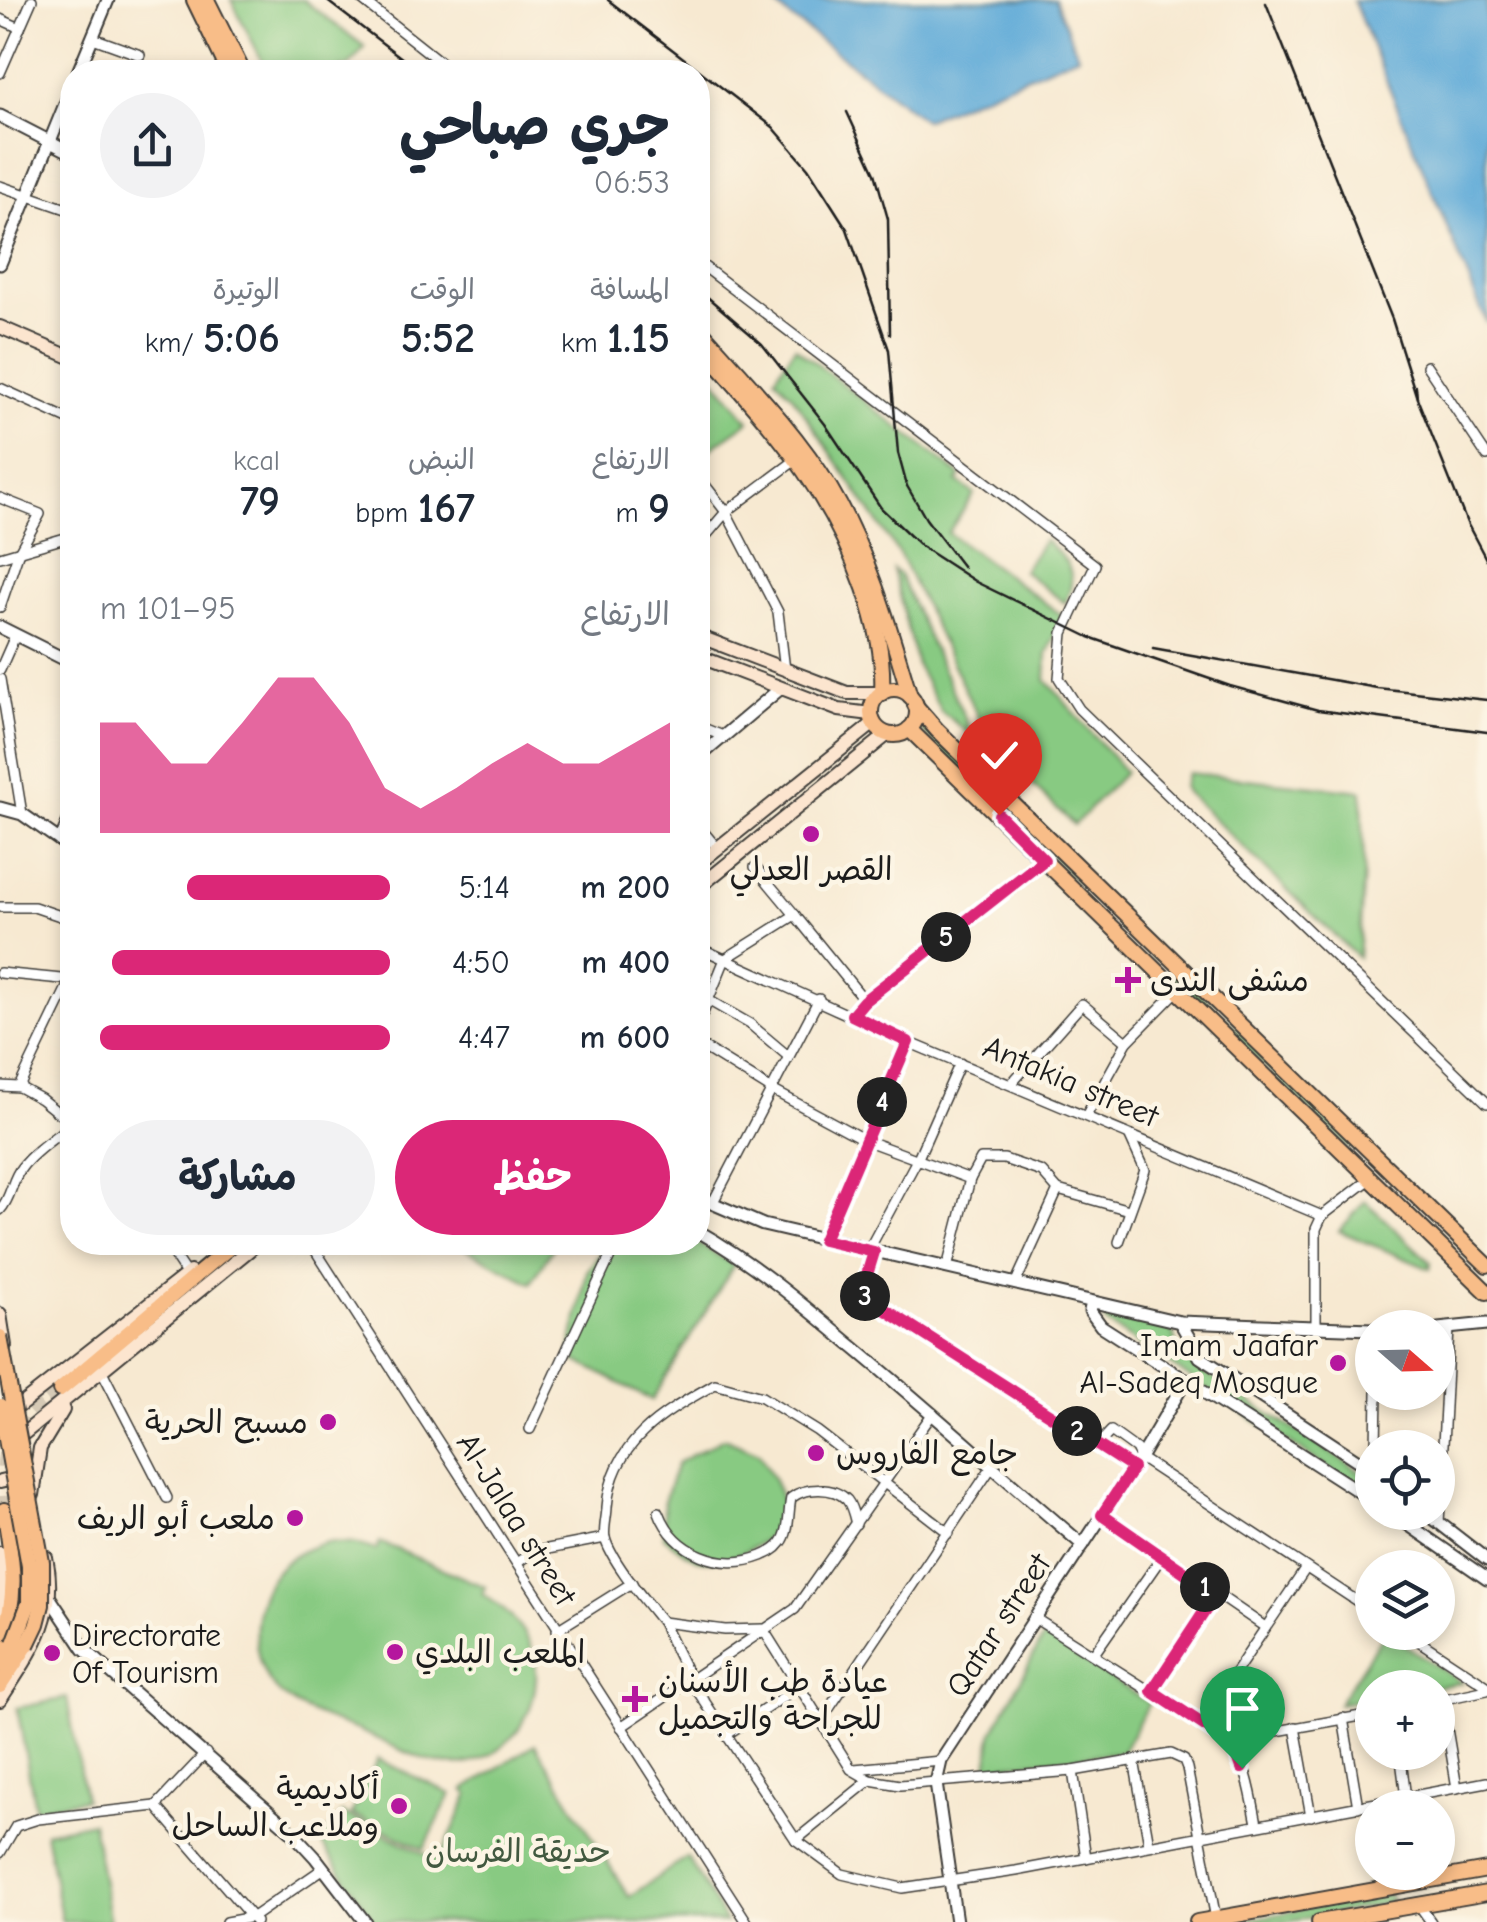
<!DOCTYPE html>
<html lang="ar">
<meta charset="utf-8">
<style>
body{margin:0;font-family:"Comic Neue","Playpen Sans Arabic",sans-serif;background:#f2f2f3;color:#1f2937;direction:rtl;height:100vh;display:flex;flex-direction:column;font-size:38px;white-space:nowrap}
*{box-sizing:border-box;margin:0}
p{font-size:32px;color:#747a83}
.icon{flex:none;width:55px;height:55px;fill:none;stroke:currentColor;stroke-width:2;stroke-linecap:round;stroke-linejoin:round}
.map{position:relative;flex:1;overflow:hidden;direction:ltr}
.drawer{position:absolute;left:60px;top:60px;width:650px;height:1195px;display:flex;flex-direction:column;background:#fff;border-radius:40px;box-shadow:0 5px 15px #0003;direction:rtl}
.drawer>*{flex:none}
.needle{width:65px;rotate:110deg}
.buttons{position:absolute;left:1355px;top:1310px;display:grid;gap:20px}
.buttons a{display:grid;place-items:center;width:100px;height:100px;border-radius:50%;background:#fff;box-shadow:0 5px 15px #0003;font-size:50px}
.pin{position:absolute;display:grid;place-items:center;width:85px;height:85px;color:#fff;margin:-102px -42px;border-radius:50% 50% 50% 0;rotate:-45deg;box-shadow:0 0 10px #0007}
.pin .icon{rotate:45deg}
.km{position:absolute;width:50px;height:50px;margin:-25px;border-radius:50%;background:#222;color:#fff;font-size:28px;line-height:50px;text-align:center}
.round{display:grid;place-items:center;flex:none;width:105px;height:105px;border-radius:52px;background:#f2f2f3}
.overview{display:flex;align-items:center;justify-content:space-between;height:170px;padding:0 40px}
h1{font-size:55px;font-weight:700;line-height:75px}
.stats{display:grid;grid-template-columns:repeat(3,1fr);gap:15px;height:170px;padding:10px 40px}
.stats div{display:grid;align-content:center}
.stats b{font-size:42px;font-weight:700}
.stats small{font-size:28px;font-weight:400}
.stats p{font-size:28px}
.chart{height:280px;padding:20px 40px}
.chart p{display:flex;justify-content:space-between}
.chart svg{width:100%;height:180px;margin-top:10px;fill:#db2777;opacity:.7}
.cta{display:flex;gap:20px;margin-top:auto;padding:20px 40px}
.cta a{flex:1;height:115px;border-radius:60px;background:#db2777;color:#fff;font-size:40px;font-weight:700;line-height:115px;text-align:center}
.cta a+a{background:#f2f2f3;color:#1f2937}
ul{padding:0 40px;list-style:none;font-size:32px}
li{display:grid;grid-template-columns:160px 120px 1fr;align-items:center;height:75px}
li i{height:25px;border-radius:12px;background:#db2777}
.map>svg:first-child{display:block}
.green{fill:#88ca82;stroke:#52734f;stroke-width:2.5}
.water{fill:#60abd8;stroke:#3e647a;stroke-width:2.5}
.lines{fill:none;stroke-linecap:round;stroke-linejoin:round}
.primary-tunnel{stroke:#d6cab6;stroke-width:14;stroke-dasharray:14 7;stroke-linecap:butt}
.minor-casing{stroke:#3d3b37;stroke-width:12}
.tertiary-casing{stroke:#3d3b37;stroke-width:15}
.secondary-casing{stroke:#3d3b37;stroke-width:16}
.primary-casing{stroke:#3d3b37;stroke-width:18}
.minor{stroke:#fff;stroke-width:9}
.tertiary{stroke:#fff;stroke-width:11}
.secondary{stroke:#fce5cf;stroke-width:12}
.primary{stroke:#f8bd88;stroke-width:14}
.rail{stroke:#1c1c1c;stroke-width:2.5}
.primary-bridge-casing{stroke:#3d3b37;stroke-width:18;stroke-linecap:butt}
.primary-bridge{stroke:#f8bd88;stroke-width:14}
.route-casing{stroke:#fff;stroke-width:20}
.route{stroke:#db2777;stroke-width:12}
.poi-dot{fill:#b5179e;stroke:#fcf5e5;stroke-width:4}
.labels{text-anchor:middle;stroke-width:9;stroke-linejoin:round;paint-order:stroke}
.poi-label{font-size:32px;fill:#1c1c1c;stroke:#fcf5e5;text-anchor:start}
.street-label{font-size:32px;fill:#1c1c1c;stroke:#fcf5e5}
.park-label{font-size:32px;fill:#425940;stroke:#fcf5e5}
</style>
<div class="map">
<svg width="1487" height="1922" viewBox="0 0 1487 1922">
<rect width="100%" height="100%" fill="#fcf5e5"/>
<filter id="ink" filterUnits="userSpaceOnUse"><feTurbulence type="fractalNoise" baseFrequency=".01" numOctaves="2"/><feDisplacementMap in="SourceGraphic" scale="20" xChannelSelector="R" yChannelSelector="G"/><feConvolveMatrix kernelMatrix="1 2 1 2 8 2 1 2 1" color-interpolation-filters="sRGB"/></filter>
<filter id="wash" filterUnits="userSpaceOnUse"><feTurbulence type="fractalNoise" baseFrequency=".0048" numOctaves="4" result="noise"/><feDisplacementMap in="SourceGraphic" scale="40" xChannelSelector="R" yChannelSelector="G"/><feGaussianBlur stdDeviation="2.25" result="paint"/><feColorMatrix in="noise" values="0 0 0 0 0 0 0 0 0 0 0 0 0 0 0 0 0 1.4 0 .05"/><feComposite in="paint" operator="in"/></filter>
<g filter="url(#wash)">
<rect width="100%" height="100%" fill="#f7e9d1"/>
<!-- green -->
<g class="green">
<path d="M231,0h72l62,47 -16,19 -8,2v4h-73z"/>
<path d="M795,347l166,129 -4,5 17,13 -26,39 115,83 -16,38 -1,26 79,92 -51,53 -82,-79 -91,-189 -109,-162 -17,-18z"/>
<path d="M698,358l51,63 -48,34 -3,-3z"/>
<path d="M1044,540c23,20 36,32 21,63l-42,-32z"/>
<path d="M893,570l6,4 75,164 -33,-27 -24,-45z"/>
<path d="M924,725l238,233 -6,2 -234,-229 -2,-3z"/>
<path d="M1188,773l174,18 2,79 -6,88 -172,-166 -3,-6z"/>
<path d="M1174,968l179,174v5l-5,1 -178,-175z"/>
<path d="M1365,1201l66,62 -1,6 -91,-38z"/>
<path d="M455,1243h101l-25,40z"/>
<path d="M608,1243h89l37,22 -82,135 -83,-43 18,-86z"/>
<path d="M1102,1311l68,14 11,33 188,119 3,2v18l-266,-174z"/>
<path d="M724,1438l35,15c7,14 18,29 21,43 11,41 -49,71 -83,63 -11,-3 -24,-16 -33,-22v-36l13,-38z"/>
<path d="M328,1542l26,1 22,7 4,-8 105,45 -3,7c34,21 60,52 53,94 -6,45 -49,86 -97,75 -26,-6 -53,-21 -78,-32 -29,-11 -66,-20 -87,-45 -27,-32 -21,-91 8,-120 14,-13 29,-19 47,-24z"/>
<path d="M1384,1633h3l75,50 -28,4 -62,1v10l-34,6z"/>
<path d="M1044,1636l105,67 -27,49 -135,15 5,-33z"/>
<path d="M67,1698l18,101 -50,9 -18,-100z"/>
<path d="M535,1744l94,153 58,-40 39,65h-351l-55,-81 22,-28 97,48 30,-67 -5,-4z"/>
<path d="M378,1759l73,35 -27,55 -73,-35z"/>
<path d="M92,1822l18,100h-48l-17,-90z"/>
<path d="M1387,1894l5,4 -3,5 -103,19h-51z"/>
</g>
<!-- water -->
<g class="water">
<path d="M768,0h287l23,55 -154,65z"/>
<path d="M1353,0h134v324z"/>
</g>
</g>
<g filter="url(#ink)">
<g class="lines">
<!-- primary-tunnel -->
<path class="primary-tunnel" d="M4,1510c-4,-70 1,-77 56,-120"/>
<!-- minor casing -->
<g class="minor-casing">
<g id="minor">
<path d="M362,0l91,72"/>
<path d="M0,19l20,9"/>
<path d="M93,38l47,17"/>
<path d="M0,73l32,-73"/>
<path d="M0,186l72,25"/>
<path d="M698,262l397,303 -32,68 -4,45 20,31 408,394"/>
<path d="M1427,366l60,90"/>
<path d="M0,388l72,33"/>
<path d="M698,476l28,36 52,100 7,58"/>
<path d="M0,498l40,16 -22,40 -18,53"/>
<path d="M698,545l28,-33 71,-53"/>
<path d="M0,557l72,-21"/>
<path d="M0,670l15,-34"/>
<path d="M0,679l22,135"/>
<path d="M698,726l25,10"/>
<path d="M698,825l19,23"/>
<path d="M0,907h34l38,13"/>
<path d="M795,915l70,86"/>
<path d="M698,947l210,95 414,174"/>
<path d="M0,973l72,7"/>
<path d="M72,977l-53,110 22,12 31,25"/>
<path d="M708,1000l42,24 38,32"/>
<path d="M852,1015l13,-14 179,-141"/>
<path d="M698,1025l27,-66 70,-44 -40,-48"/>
<path d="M698,1044l74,46 93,50 105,39 11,-20h23l38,13 16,18 71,20"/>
<path d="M1011,1084l71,-80 45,38"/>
<path d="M0,1086l19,1"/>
<path d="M1086,1116l41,-74 50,-51"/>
<path d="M712,1204l107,-205"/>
<path d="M0,1210c12,-13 11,-30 22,-43 13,-17 34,-30 50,-43"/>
<path d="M823,1240l85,-198"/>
<path d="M165,1242l22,33"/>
<path d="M310,1242l437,680"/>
<path d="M1119,1242l26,-72 -15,-33"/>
<path d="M868,1251l50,-93 42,-95"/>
<path d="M874,1252l-13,42 272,173"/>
<path d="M947,1268l23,-89"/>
<path d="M1015,1284l43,-94"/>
<path d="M1316,1326v-97l6,-13 47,-36"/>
<path d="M102,1371l65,127"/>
<path d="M530,1429l87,-187"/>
<path d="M1098,1445l13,-14 25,18 4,9 232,153"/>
<path d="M1376,1448l1,-56"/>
<path d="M659,1512c15,41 63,60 103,44 7,-3 14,-6 19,-13 9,-11 7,-31 10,-45 14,-11 43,-12 56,2 5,6 7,16 9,24"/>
<path d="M1102,1515l163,112"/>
<path d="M1439,1523l10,-195"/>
<path d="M949,1533l-132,-102 -55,-34 -47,-13c-51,29 -103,57 -108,123 0,9 -4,23 -2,31 6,23 42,65 57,84l63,8 38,-1 88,140 19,11 30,5 173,-14 98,-17 13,6 3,8 29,151"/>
<path d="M517,1563l15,-11 73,-14"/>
<path d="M1036,1619l191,121 145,-26"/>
<path d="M662,1622l29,59 105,159 46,34 60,14 114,-17 471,-89"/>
<path d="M557,1630l75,-47"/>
<path d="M1405,1632l82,54"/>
<path d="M1094,1654l67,-96"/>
<path d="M1152,1691l64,-97"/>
<path d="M1442,1699l15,89"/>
<path d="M1440,1700l47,-10"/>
<path d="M1343,1718l15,89"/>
<path d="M822,1719l169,-251"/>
<path d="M1202,1722l104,-154"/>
<path d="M621,1727l174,-118 138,-196"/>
<path d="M1295,1727l16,89"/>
<path d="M726,1735l74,-49"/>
<path d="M1227,1740c18,11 26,63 30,84"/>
<path d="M1400,1752l6,46"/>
<path d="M1134,1760l15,84"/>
<path d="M854,1769l87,-8"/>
<path d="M1073,1771l13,87"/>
<path d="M156,1806l100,116"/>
<path d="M796,1840l74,-60"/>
<path d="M0,1853l16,-27 22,-7 118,-13 50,-53"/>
<path d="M1419,1905l12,17"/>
<path d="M226,1922l27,-5 71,-49"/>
</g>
</g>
<!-- tertiary casing -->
<g class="tertiary-casing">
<g id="tertiary">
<path d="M78,72l30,-72"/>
<path d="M0,116l72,37"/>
<path d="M0,264l72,-177"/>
<path d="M0,627l72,36"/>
<path d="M698,758l83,-70"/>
<path d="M0,808l22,6 50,35"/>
<path d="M60,841l12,-27"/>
<path d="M698,1197l65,28 417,97 192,7"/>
<path d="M698,1231c56,32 103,72 153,114 79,65 154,134 232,200"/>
<path d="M1092,1302l-2,9 11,15 271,174"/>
<path d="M1180,1322l20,35 172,113"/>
<path d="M1438,1329l49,-5"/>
<path d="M1390,1512l97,67"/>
<path d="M1425,1512l62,48"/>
<path d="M50,1598l34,51 206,181 25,27 50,65"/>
<path d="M956,1922l-20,-139 5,-22 199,-303 46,-78"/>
</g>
</g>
<!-- secondary casing -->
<g class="secondary-casing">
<g id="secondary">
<path d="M0,327l72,31"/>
<path d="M698,636l149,57h35"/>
<path d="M698,656l141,54 32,4"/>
<path d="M698,864l176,-141"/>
<path d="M698,888l190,-154"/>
<path d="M0,1314l5,32"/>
<path d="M7,1411l11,-4 172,-135"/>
<path d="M10,1438l12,-3 237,-193"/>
<path d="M0,1482l13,-3 9,3"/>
<path d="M33,1495l7,-47 23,-38"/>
<path d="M0,1553l4,33 -4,35"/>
<path d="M0,1700c31,-48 59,-83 46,-143"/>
</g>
</g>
<!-- primary casing -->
<g class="primary-casing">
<g id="primary">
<path d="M194,0l35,72"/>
<path d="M207,0l36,72"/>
<path d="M698,327c45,51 96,102 132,161 38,64 59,137 80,208"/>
<path d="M698,342c71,83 128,139 166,246 12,35 20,68 18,105"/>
<circle cx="894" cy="712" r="23"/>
<path d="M915,705l22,25 550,535"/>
<path d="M909,729l578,563"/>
<path d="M60,1390l176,-148"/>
<path d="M0,1642c20,-45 12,-85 4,-132"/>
<path d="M0,1665l14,-22"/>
<path d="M0,1686l27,-41"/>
<path d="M1197,1922l290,-52"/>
<path d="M1319,1922l168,-29"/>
</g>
</g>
<!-- minor -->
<use href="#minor" class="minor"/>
<!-- tertiary -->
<use href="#tertiary" class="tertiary"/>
<!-- secondary -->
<use href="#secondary" class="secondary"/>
<!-- primary -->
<use href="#primary" class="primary"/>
<!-- rail -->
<g class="rail">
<path d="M326,0l94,72"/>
<path d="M608,0l165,127 35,41 39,61 42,121 9,103 9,33 19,33 37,48"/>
<path d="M1266,3l126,316 25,79"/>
<path d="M847,112l28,61 13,46 2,115"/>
<path d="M698,289l64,55 63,80 56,84 41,39 54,35 113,55 141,49 88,24 169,22"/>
<path d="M1416,386l1,12 50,125 20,38"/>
<path d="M1153,648l224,40 110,12"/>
</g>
<!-- primary-bridge casing -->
<g class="primary-bridge-casing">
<g id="primary-bridge">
<path d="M0,1337l42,225v43l-5,19 -10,21"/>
<path d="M0,1406l29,160v37l-15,40"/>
</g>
</g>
<!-- primary-bridge -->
<use href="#primary-bridge" class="primary-bridge"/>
</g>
</g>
<g class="lines" filter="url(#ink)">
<!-- route casing -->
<g class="route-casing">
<path id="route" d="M999,815l45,45 -180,141 -12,14 56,27 -85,198 51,12 -13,42 272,174 -31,47 114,79 -64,97 82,54 8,23"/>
</g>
<!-- route -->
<use href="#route" class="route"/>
</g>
<!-- markers -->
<g class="poi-dot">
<circle cx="811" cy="834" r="10"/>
<path d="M1123 965h10v10h10v10h-10v10h-10v-10h-10v-10h10z"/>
<circle cx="1338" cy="1363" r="10"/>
<circle cx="328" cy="1422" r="10"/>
<circle cx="816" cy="1453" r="10"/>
<circle cx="295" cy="1518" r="10"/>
<circle cx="395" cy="1652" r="10"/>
<circle cx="52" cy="1653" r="10"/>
<path d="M630 1684h10v10h10v10h-10v10h-10v-10h-10v-10h10z"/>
<circle cx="399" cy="1806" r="10"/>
</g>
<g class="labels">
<!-- poi labels -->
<g class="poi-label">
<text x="811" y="880" text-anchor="middle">القصر العدلي</text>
<text x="1150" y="991">مشفى الندى</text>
<text x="1318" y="1356" text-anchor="end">Imam Jaafar<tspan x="1318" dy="37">Al-Sadeq Mosque</tspan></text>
<text x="308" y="1433" text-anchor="end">مسبح الحرية</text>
<text x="836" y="1464">جامع الفاروس</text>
<text x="275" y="1529" text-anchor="end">ملعب أبو الريف</text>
<text x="72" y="1646">Directorate<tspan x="72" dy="37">Of Tourism</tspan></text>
<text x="415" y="1663">الملعب البلدي</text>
<text x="658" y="1692">عيادة طب الأسنان<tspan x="658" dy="37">للجراحة والتجميل</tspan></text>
<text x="379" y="1799" text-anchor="end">أكاديمية<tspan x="379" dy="37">وملاعب الساحل</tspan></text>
</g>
<!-- street labels -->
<g class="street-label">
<text transform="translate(1071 1081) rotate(23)" y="11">Antakia street</text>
<text transform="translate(517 1519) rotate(58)" y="11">Al-Jalaa street</text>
<text transform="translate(998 1625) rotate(-57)" y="11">Qatar street</text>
</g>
<!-- park labels -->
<g class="park-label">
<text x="518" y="1862">حديقة الفرسان</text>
</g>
</g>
</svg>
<div class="buttons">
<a><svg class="needle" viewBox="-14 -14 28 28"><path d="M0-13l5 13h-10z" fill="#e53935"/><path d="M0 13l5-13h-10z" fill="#747a83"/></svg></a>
<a><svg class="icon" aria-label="locate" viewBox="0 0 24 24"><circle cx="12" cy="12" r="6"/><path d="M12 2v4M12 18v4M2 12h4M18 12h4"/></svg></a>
<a><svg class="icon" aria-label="layers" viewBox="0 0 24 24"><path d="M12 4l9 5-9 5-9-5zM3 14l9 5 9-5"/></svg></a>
<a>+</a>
<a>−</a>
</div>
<div class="pin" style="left:1242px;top:1768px;background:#1e9e55"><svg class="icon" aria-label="arrive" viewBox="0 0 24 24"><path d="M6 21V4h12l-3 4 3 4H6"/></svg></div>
<div class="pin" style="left:999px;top:815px;background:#d93025"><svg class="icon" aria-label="check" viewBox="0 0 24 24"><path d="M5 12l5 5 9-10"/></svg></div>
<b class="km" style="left:1205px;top:1587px">1</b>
<b class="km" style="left:1077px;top:1431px">2</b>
<b class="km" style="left:865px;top:1296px">3</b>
<b class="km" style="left:882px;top:1102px">4</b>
<b class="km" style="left:946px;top:937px">5</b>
<section class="drawer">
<div class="overview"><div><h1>جري صباحي</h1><p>06:53</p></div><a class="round"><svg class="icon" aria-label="share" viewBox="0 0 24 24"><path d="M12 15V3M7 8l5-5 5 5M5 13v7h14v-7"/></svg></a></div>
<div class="stats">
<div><p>المسافة</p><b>1.15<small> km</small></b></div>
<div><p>الوقت</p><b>5:52</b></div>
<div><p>الوتيرة</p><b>5:06<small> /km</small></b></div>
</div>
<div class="stats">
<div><p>الارتفاع</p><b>9<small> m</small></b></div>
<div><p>النبض</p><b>167<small> bpm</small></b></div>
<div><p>kcal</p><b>79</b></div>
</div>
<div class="chart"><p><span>الارتفاع</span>95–101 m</p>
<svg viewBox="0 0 160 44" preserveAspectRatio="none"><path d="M0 44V17L10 17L20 27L30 27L40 17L50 6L60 6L70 17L80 33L90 38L100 33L110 27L120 22L130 27L140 27L150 22L160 17V44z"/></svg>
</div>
<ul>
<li><b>200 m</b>5:14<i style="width:70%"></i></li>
<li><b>400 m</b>4:50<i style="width:96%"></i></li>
<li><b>600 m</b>4:47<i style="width:100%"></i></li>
</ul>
<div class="cta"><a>حفظ</a><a>مشاركة</a></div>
</section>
</div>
